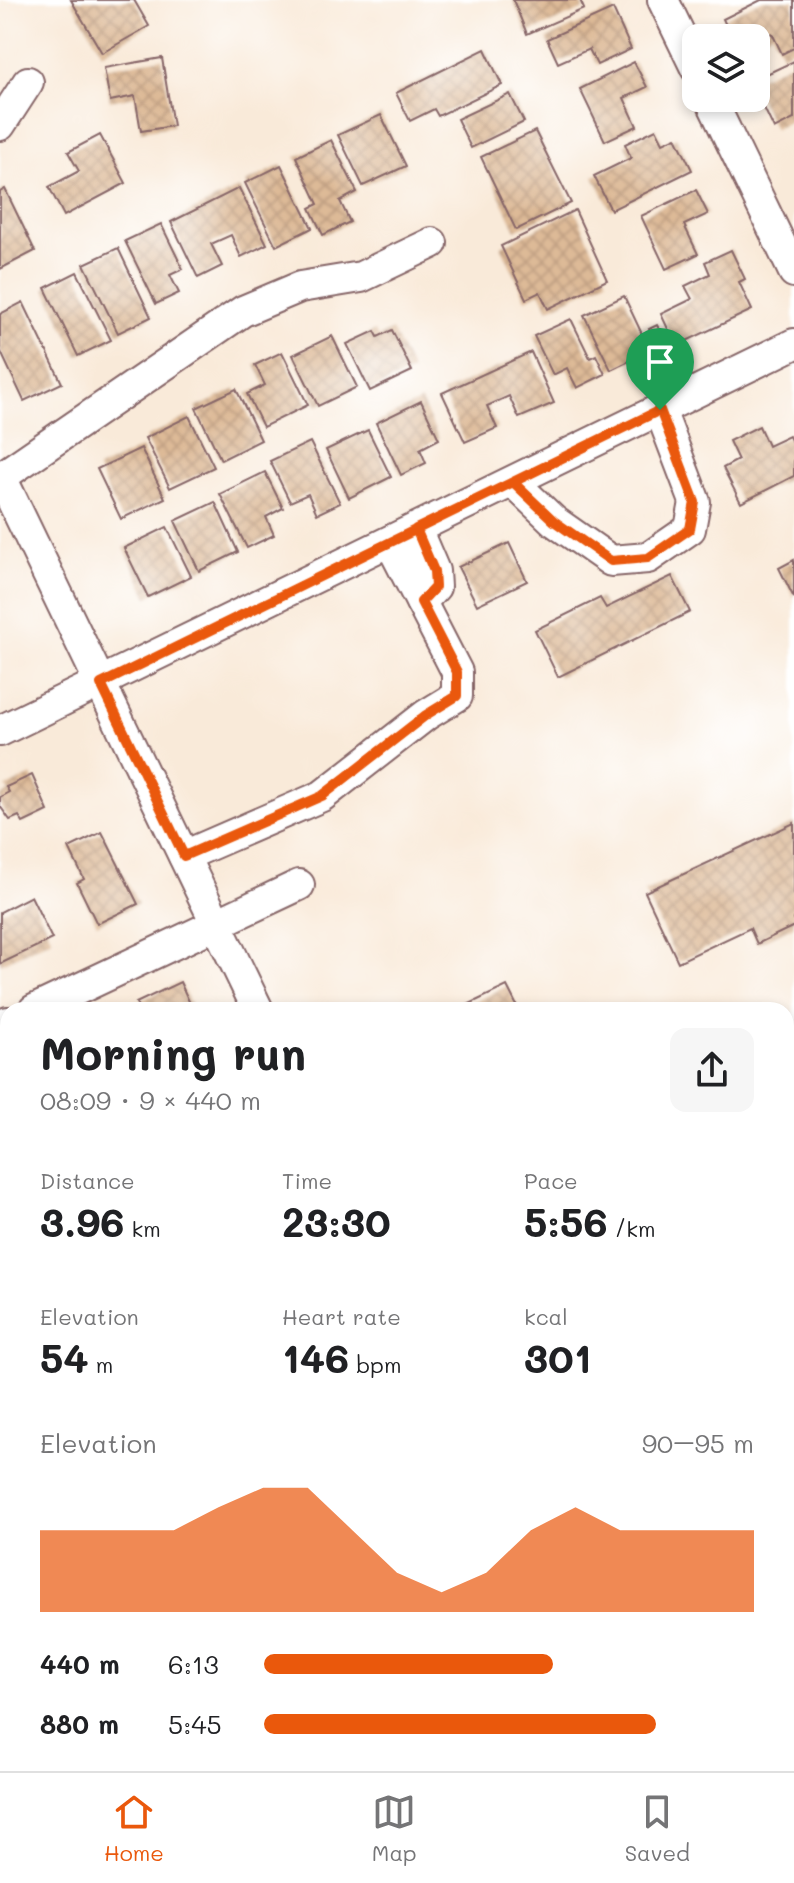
<!DOCTYPE html>
<meta charset="utf-8">
<style>
body{margin:0;font-family:Mali,sans-serif;background:#f6f6f6;color:#202124;height:100vh;display:flex;flex-direction:column;font-size:30px;white-space:nowrap}
*{box-sizing:border-box;margin:0}
p{font-size:26px;color:#757577}
.icon{flex:none;width:44px;height:44px;fill:none;stroke:currentColor;stroke-width:2;stroke-linecap:round;stroke-linejoin:round}
.map{position:relative;flex:1;overflow:hidden}
.sheet{position:absolute;left:0px;top:1002px;width:794px;height:770px;display:flex;flex-direction:column;background:#fff;border-radius:24px 24px 0 0;box-shadow:0 4px 12px #0003}
.sheet>*{flex:none}
.fabs{position:absolute;left:682px;top:24px;display:grid;gap:16px}
.fabs a{display:grid;place-items:center;width:88px;height:88px;border-radius:16px;background:#fff;box-shadow:0 4px 12px #0003;font-size:40px}
.pin{position:absolute;display:grid;place-items:center;width:68px;height:68px;color:#fff;margin:-82px -34px;border-radius:50% 50% 50% 0;rotate:-45deg;box-shadow:0 0 8px #0007}
.pin .icon{rotate:45deg}
.round{display:grid;place-items:center;flex:none;width:84px;height:84px;border-radius:16px;background:#f6f6f6}
.head{display:flex;align-items:center;justify-content:space-between;height:136px;padding:0 40px}
h1{font-size:44px;font-weight:700;line-height:60px}
.stats{display:grid;grid-template-columns:repeat(3,1fr);gap:12px;height:136px;padding:8px 40px}
.stats div{display:grid;align-content:center}
.stats b{font-size:40px;font-weight:700}
.stats small{font-size:22px;font-weight:400}
.stats p{font-size:22px}
.chart{height:224px;padding:16px 40px}
.chart p{display:flex;justify-content:space-between}
.chart svg{width:100%;height:144px;margin-top:8px;fill:#ea580c;opacity:.7}
ul{padding:0 40px;list-style:none;font-size:26px}
li{display:grid;grid-template-columns:128px 96px 1fr;align-items:center;height:60px}
li i{height:20px;border-radius:10px;background:#ea580c}
.tabs{display:flex;justify-content:space-around;align-items:center;height:112px;border-top:2px solid #e0e0e0;background:#fff;font-size:22px;color:#757577}
.tabs a{display:grid;justify-items:center;gap:4px}
.tabs .selected{color:#ea580c}
.map>svg:first-child{display:block}
.building{fill:url(#building-cross-hatch)}
.lines{fill:none;stroke-linecap:round;stroke-linejoin:round}
.minor-casing{stroke:#876668;stroke-width:34}
.major-casing{stroke:#876668;stroke-width:42}
.minor{stroke:#fff;stroke-width:30}
.major{stroke:#fff;stroke-width:38}
.route-casing{stroke:#fff;stroke-width:16}
.route{stroke:#ea580c;stroke-width:10}
</style>
<div class="map">
<svg width="794" height="1771" viewBox="0 0 794 1771">
<defs>
<pattern id="building-cross-hatch" width="8" height="8" patternUnits="userSpaceOnUse" patternTransform="scale(2)"><rect width="8" height="8" fill="#ddba97"/><path d="M0 0l8 8M0 8l8-8" fill="none" stroke="#bf9f82"/></pattern>
</defs>
<rect width="100%" height="100%" fill="#fff"/>
<filter id="ink" filterUnits="userSpaceOnUse"><feTurbulence type="fractalNoise" baseFrequency=".0125" numOctaves="2"/><feDisplacementMap in="SourceGraphic" scale="16" xChannelSelector="R" yChannelSelector="G"/><feConvolveMatrix kernelMatrix="1 2 1 2 8 2 1 2 1" color-interpolation-filters="sRGB"/></filter>
<filter id="wash" filterUnits="userSpaceOnUse"><feTurbulence type="fractalNoise" baseFrequency=".006" numOctaves="4" result="noise"/><feDisplacementMap in="SourceGraphic" scale="32" xChannelSelector="R" yChannelSelector="G"/><feGaussianBlur stdDeviation="1.8" result="paint"/><feColorMatrix in="noise" values="0 0 0 0 0 0 0 0 0 0 0 0 0 0 0 0 0 1.4 0 .05"/><feComposite in="paint" operator="in"/></filter>
<g filter="url(#wash)">
<rect width="100%" height="100%" fill="#f9ead9"/>
<g id="blocks">
<!-- building -->
<g class="building">
<path d="M71,0h63l15,26 -47,27z"/>
<path d="M513,0h67l4,9 -57,25z"/>
<path d="M761,0h33v48l-12,6 -10,-21 -16,8v-3h-24l-9,-19z"/>
<path d="M613,9l18,40 -34,16 -8,-16 -31,14 -11,-24z"/>
<path d="M485,49l17,36 -64,31 -4,-7 -24,12 -14,-28z"/>
<path d="M162,58l11,68 -32,5 -6,-35 -25,5 -6,-33z"/>
<path d="M794,61v58l-20,10 -18,-38v-12z"/>
<path d="M634,62l13,25 -23,11 13,28 -32,15 -25,-52z"/>
<path d="M510,94l14,28 -53,26 -14,-29z"/>
<path d="M381,115l25,51 -43,20 -25,-51z"/>
<path d="M656,129l7,14 13,-6 16,33 -81,40 -17,-34 37,-18 -6,-14z"/>
<path d="M535,131l36,72 -55,27 -35,-73z"/>
<path d="M100,135l26,48 -62,33 -15,-29 30,-16 -11,-19z"/>
<path d="M331,140l26,52 -17,9 10,21 -27,13 -13,-27 8,-4 -22,-47z"/>
<path d="M281,165l31,63 -36,18 -31,-63z"/>
<path d="M239,188l28,56 -26,13 -10,-22 -20,9 11,22 -24,12 -27,-56z"/>
<path d="M5,189l30,62 -35,18v-77z"/>
<path d="M696,190l12,24 -24,11 14,29 -32,15 -25,-53z"/>
<path d="M575,210l32,70 -59,29 -8,-17 -14,7 -25,-53z"/>
<path d="M161,224l22,45 -13,6 9,18 -23,11 -31,-63z"/>
<path d="M118,248l33,69 -33,16 -34,-69z"/>
<path d="M731,250l14,29 -6,3 13,28 -76,36 -15,-32 31,-15 -7,-13 25,-12 -5,-12z"/>
<path d="M77,272l34,68 -33,16 -33,-68z"/>
<path d="M624,296l26,55 -39,19 -27,-55z"/>
<path d="M23,302l39,81 -38,18 -24,-51v-36z"/>
<path d="M571,319l19,39 6,-3 9,19 -28,14 -10,-20 -14,7 -19,-39z"/>
<path d="M657,325l8,16 -8,4 -8,-16z"/>
<path d="M392,330l20,41 -42,20 -23,-47 28,-13 3,6z"/>
<path d="M332,336l25,51 -39,19 -25,-51z"/>
<path d="M282,352l26,53 -45,22 -16,-33 18,-9 -10,-20z"/>
<path d="M531,352l23,51 -35,15 -10,-22 -22,10 10,22 -32,14 -23,-49z"/>
<path d="M236,389l25,51 -40,20 -25,-52z"/>
<path d="M421,401l18,38 -19,10 6,14 -25,12 -25,-52z"/>
<path d="M189,416l25,51 -44,21 -25,-50z"/>
<path d="M759,426l9,20 21,-10 5,10v30l-53,27 -18,-35 15,-8 -9,-19z"/>
<path d="M368,430l23,47 -42,21 -23,-48z"/>
<path d="M310,442l30,61 -23,11 -9,-20 -18,8 -20,-41z"/>
<path d="M141,448l24,50 -44,21 -24,-50z"/>
<path d="M265,472l18,36 -17,9 8,18 -27,13 -27,-54z"/>
<path d="M215,502l23,50 -39,19 -24,-50z"/>
<path d="M167,527l24,49 -43,21 -24,-49z"/>
<path d="M509,543l18,38 -50,24 -19,-38z"/>
<path d="M794,560v38l-15,-30z"/>
<path d="M672,576l18,36 -132,65 -23,-47 65,-32 6,10z"/>
<path d="M32,775l16,36 -25,12 -4,-7 -9,4 -10,-14v-9l9,-5 -3,-5z"/>
<path d="M794,823v103l-37,18 -7,-16 -72,34 -33,-70z"/>
<path d="M102,832l36,72 -41,20 -20,-41 7,-4 -15,-31z"/>
<path d="M31,896l21,43 -52,25v-52z"/>
<path d="M180,982l13,28h-53l-4,-7z"/>
<path d="M507,986l12,24h-62z"/>
<path d="M8,1073v40l-8,4v-40z"/>
<path d="M786,1323l8,17v143l-8,-17z"/>
<path d="M794,1553v67l-8,4v-67z"/>
<path d="M37,1764h46l-2,7h-41z"/>
<path d="M134,1764h75l4,7h-82z"/>
<path d="M334,1764h110l-14,7h-104z"/>
</g>
</g>
</g>
<g filter="url(#ink)">
<use href="#blocks" fill-opacity="0" stroke="#876668" stroke-width="2"/>
<g class="lines">
<!-- minor casing -->
<g class="minor-casing">
<g id="minor">
<path d="M663,0l33,68"/>
<path d="M710,98l84,174"/>
<path d="M0,125l28,-43"/>
<path d="M0,475l258,535"/>
<path d="M1,477l242,-166 57,-24 61,-10 71,-34"/>
<path d="M513,482l41,39 57,40 37,-3 42,-29 5,-27 -35,-92"/>
<path d="M416,529l18,42 1,16 -14,15"/>
<path d="M0,731l794,-387"/>
<path d="M184,856l138,-60 104,-81 31,-19v-24l-67,-130"/>
<path d="M34,1010l265,-125"/>
<path d="M0,1026l8,-4"/>
<path d="M0,1220l8,-4"/>
<path d="M0,1722l8,-5"/>
<path d="M786,1731l8,-4"/>
<path d="M0,1756l15,15"/>
<path d="M622,1764l3,7"/>
<path d="M95,1771l2,-7"/>
<path d="M554,1771l15,-7"/>
<path d="M703,1771l14,-7"/>
</g>
</g>
<!-- major casing -->
<g class="major-casing">
<g id="major">
<path d="M786,1246l8,-4"/>
<path d="M0,1621l8,-3"/>
</g>
</g>
<!-- minor -->
<use href="#minor" class="minor"/>
<!-- major -->
<use href="#major" class="major"/>
</g>
</g>
<g class="lines" filter="url(#ink)">
<!-- route casing -->
<g class="route-casing">
<path id="route" d="M660,410l-559,274 83,172 138,-60 104,-81 31,-19v-24l-36,-70 14,-15 -1,-16 -18,-42 97,-47 41,39 57,40 37,-3 42,-29 5,-27 -35,-92"/>
</g>
<!-- route -->
<use href="#route" class="route"/>
</g>
</svg>
<div class="fabs">
<a><svg class="icon" aria-label="layers" viewBox="0 0 24 24"><path d="M12 4l9 5-9 5-9-5zM3 14l9 5 9-5"/></svg></a>
</div>
<div class="pin" style="left:660px;top:410px;background:#1e9e55"><svg class="icon" aria-label="arrive" viewBox="0 0 24 24"><path d="M6 21V4h12l-3 4 3 4H6"/></svg></div>
<section class="sheet">
<div class="head"><div><h1>Morning run</h1><p>08:09 · 9 × 440 m</p></div><a class="round"><svg class="icon" aria-label="share" viewBox="0 0 24 24"><path d="M12 15V3M7 8l5-5 5 5M5 13v7h14v-7"/></svg></a></div>
<div class="stats">
<div><p>Distance</p><b>3.96<small> km</small></b></div>
<div><p>Time</p><b>23:30</b></div>
<div><p>Pace</p><b>5:56<small> /km</small></b></div>
</div>
<div class="stats">
<div><p>Elevation</p><b>54<small> m</small></b></div>
<div><p>Heart rate</p><b>146<small> bpm</small></b></div>
<div><p>kcal</p><b>301</b></div>
</div>
<div class="chart"><p><span>Elevation</span>90–95 m</p>
<svg viewBox="0 0 160 44" preserveAspectRatio="none"><path d="M0 44V19L10 19L20 19L30 19L40 12L50 6L60 6L70 19L80 32L90 38L100 32L110 19L120 12L130 19L140 19L150 19L160 19V44z"/></svg>
</div>
<ul>
<li><b>440 m</b>6:13<i style="width:59%"></i></li>
<li><b>880 m</b>5:45<i style="width:80%"></i></li>
</ul>
</section>
</div>
<nav class="tabs">
<a class="selected"><svg class="icon" aria-label="home" viewBox="0 0 24 24"><path d="M3 11l9-7 9 7M6 9v11h12V9"/></svg>Home</a>
<a><svg class="icon" aria-label="map" viewBox="0 0 24 24"><path d="M3 6l6-2 6 2 6-2v14l-6 2-6-2-6 2zM9 4v14M15 6v14"/></svg>Map</a>
<a><svg class="icon" aria-label="saved" viewBox="0 0 24 24"><path d="M7 4h10v16l-5-4-5 4z"/></svg>Saved</a>
</nav>
